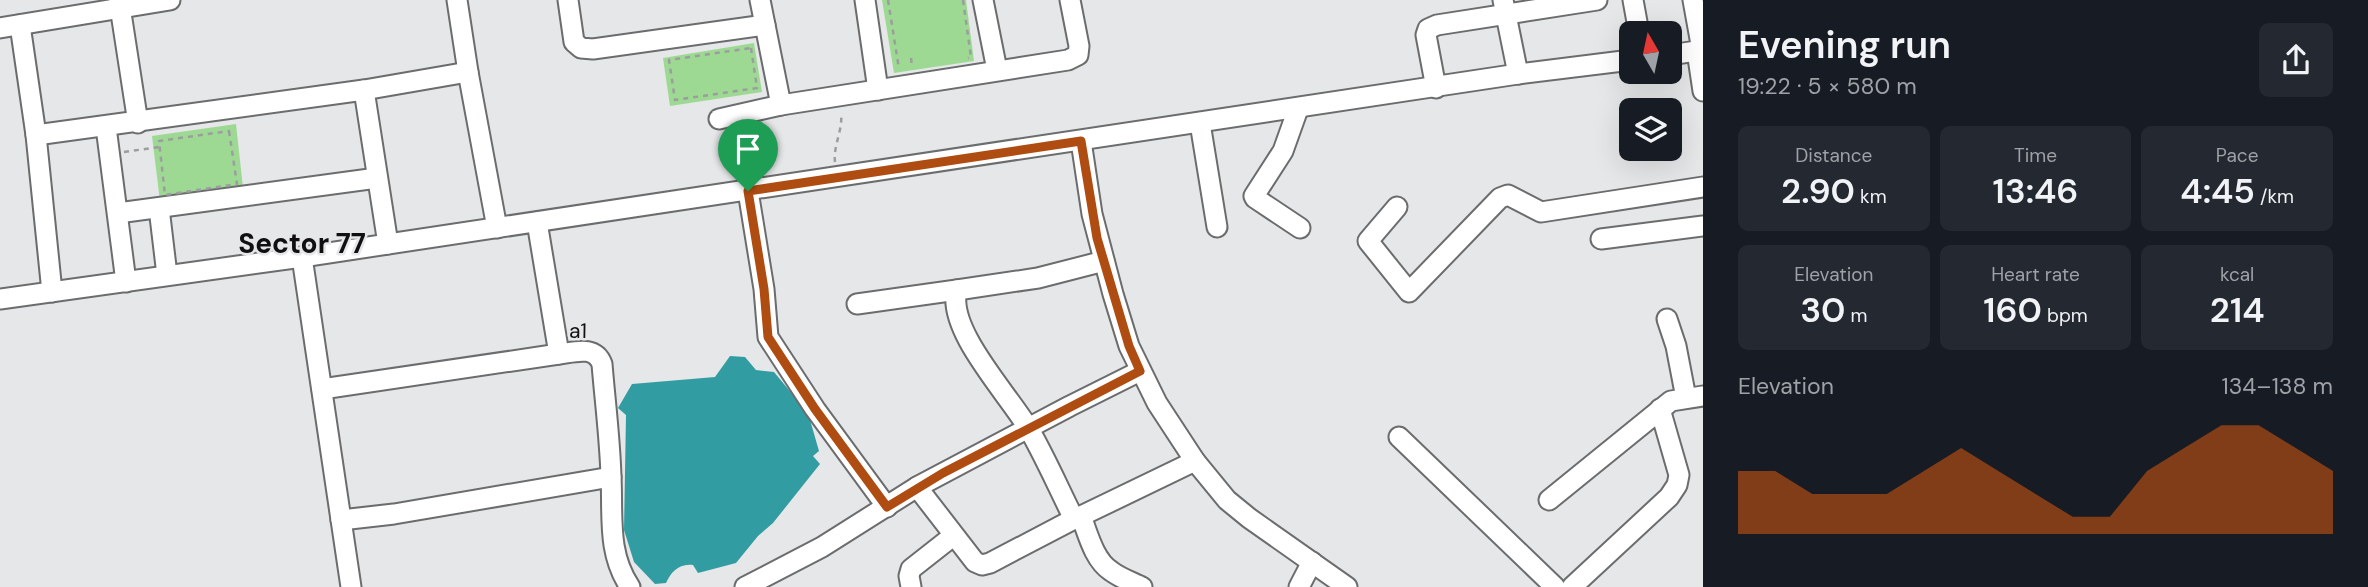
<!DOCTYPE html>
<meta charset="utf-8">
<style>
body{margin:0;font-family:"DM Sans",sans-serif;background:#242831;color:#f1f3f6;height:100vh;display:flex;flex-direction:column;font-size:26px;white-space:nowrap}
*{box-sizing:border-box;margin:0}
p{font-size:23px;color:#9ea1a6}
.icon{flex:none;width:38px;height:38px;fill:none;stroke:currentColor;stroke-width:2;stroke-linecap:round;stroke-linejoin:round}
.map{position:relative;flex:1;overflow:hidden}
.side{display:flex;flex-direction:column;background:#171b24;width:665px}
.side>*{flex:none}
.needle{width:46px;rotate:351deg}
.fabs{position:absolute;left:1619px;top:21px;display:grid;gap:14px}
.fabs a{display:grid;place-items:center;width:63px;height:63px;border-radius:10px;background:#171b24;box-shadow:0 7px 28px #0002;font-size:35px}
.pin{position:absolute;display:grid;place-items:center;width:60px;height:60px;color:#fff;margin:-72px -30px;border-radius:50% 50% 50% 0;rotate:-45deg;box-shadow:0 0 7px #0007}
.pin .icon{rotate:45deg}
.round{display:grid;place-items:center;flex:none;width:74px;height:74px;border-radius:10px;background:#242831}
.headline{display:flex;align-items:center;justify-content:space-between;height:119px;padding:0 35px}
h1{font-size:38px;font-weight:600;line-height:52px}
.stats{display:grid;grid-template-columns:repeat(3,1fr);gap:10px;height:119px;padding:7px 35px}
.stats div{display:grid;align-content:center;border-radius:10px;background:#242831;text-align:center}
.stats b{font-size:35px;font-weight:600}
.stats small{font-size:19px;font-weight:400}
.stats p{font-size:19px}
.chart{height:196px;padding:14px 35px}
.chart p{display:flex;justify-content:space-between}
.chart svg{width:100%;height:126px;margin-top:7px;fill:#af4c12;opacity:.7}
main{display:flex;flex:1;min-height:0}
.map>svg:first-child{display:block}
.green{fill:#9dd993}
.water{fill:#319da2}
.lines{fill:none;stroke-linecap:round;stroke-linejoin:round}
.minor-casing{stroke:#6b6c6d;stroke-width:23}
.path{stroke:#9c9d9e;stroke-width:2.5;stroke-dasharray:5 5;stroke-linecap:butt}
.minor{stroke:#fff;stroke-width:19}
.route-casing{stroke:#fff;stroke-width:14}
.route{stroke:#af4c12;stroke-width:9}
.labels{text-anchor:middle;stroke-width:5;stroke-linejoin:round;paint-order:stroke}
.street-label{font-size:21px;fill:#101010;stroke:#e6e7e8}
.district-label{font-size:28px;font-weight:bold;fill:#101010;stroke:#e6e7e8}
</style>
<main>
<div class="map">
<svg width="1703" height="587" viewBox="0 0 1703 587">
<rect width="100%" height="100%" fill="#e6e7e8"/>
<!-- green -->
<g class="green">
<path d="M882,0h84l8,61 -80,12z"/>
<path d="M754,43l8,49 -92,14 -7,-48z"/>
<path d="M236,124l7,64 -83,13 -8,-65z"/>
</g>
<!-- water -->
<path class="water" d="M730,356l15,1 11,13 18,2 34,41 11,38 -6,5 7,8 -47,59 -15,13 -22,27 -38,10 -5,-8c-14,-2 -22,7 -27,18l-11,1 -21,-22 -10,-32 2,-115 -8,-7 14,-24 83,-7z"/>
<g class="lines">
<!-- minor casing -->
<g class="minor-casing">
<g id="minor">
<path d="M119,0l19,123"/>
<path d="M457,0l11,72 29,156"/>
<path d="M568,0l6,42 7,6 12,1 172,-24"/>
<path d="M760,0l21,105 287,-45 10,-5 1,-9 -9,-46"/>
<path d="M865,0l13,90"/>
<path d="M983,0l14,70"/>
<path d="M1503,0l15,74"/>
<path d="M1633,0l6,33"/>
<path d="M1693,0l9,50"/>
<path d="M20,25l16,110 16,157"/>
<path d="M0,28l170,-28"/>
<path d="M1697,51l6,40"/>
<path d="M1670,55l33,-5"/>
<path d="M1436,88l-10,-53 2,-6 9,-4 160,-25"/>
<path d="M364,90l24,154"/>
<path d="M1298,109l-15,42 -29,45 1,2 45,30"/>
<path d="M719,119l62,-14"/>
<path d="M1200,123l17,104"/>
<path d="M106,127l20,155"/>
<path d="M36,135l328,-45 104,-18"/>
<path d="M1081,141l11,73 21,80 16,52 28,57 38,58 32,39 22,18 98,69"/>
<path d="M748,191l16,98 4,48 47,72 72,98"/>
<path d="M1397,207l-29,34 41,51 91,-94 8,-3 33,17 162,-25"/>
<path d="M159,208l8,67"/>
<path d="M118,213l259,-35"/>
<path d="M537,222l22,132"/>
<path d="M1601,239l102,-13"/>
<path d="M302,257l49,330"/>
<path d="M1104,261l-66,17 -81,12c-11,40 53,106 73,141 16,28 29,58 44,88l7,-3c7,18 13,44 30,55 9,7 21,11 31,16"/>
<path d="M0,299l302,-42 1216,-183 113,-14"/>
<path d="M857,304l100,-14"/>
<path d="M1667,319l9,27 10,52"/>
<path d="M322,389l237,-35c16,-2 36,-9 43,10 3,37 8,75 9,113 2,39 -4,76 19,110"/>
<path d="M1399,437l156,150"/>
<path d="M917,487l58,75 7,3 8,-2 84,-44"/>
<path d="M1549,500l122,-99 32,-5"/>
<path d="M1081,516l114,-55"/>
<path d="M341,520l53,-6 217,-37"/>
<path d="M745,587l77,-40 95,-60 153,-81 70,-35"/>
<path d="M911,587l-2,-11 2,-7 42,-33"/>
<path d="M1299,587l13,-25"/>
<path d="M1572,587l97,-90 8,-12 2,-10 -19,-66"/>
</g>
</g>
<!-- path -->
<g class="path">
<path d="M888,0l11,69"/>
<path d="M963,0l8,57 -3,1"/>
<path d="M751,48l6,40 -82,12 -6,-40z"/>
<path d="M911,58l1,9"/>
<path d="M229,131l8,53 -72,11 -6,-54z"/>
<path d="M124,152l35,-5"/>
<path d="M835,162c-2,-16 8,-32 6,-48"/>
</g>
<!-- minor -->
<use href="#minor" class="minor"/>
</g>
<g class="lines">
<!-- route casing -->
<g class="route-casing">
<path id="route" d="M1081,141l16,97 32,108 11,25 -197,102 -56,34 -72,-98 -47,-72 -4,-48 -16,-98z"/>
</g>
<!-- route -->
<use href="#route" class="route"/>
</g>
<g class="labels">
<!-- street labels -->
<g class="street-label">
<text transform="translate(578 331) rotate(1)" y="7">a1</text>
</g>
<!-- district labels -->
<g class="district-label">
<text x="302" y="253">Sector 77</text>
</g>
</g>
</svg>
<div class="fabs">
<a><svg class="needle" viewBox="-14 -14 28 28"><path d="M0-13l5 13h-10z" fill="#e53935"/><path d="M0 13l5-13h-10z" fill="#9ea1a6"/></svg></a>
<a><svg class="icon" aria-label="layers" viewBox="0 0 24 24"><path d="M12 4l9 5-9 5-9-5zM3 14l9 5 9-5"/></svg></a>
</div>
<div class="pin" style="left:748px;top:191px;background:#1e9e55"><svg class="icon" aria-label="arrive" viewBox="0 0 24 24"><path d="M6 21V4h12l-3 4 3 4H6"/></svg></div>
</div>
<section class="side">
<div class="headline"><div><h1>Evening run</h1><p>19:22 · 5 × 580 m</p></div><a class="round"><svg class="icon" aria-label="share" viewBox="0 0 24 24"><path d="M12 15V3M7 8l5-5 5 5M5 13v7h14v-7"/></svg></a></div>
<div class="stats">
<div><p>Distance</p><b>2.90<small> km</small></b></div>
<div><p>Time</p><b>13:46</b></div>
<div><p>Pace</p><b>4:45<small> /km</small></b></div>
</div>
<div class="stats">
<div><p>Elevation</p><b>30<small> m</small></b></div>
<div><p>Heart rate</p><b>160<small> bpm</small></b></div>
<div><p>kcal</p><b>214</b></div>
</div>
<div class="chart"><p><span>Elevation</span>134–138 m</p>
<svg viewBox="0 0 160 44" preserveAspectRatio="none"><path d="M0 44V22L10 22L20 30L30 30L40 30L50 22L60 14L70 22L80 30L90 38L100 38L110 22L120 14L130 6L140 6L150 14L160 22V44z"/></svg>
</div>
</section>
</main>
